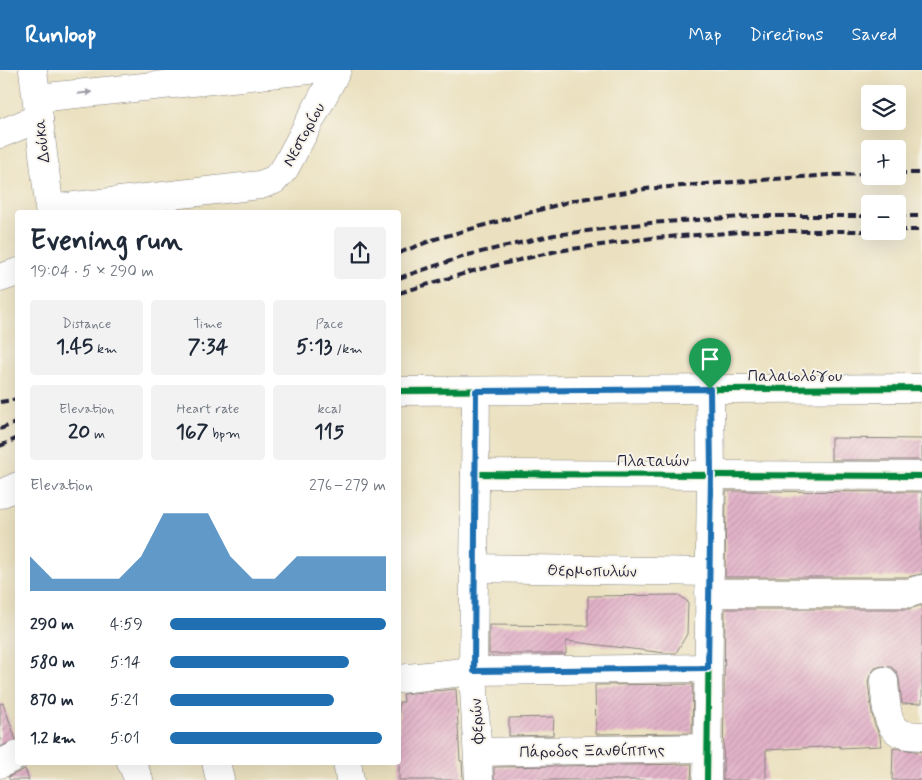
<!DOCTYPE html>
<meta charset="utf-8">
<style>
body{margin:0;font-family:Mynerve,sans-serif;background:#f2f2f3;color:#1f2937;height:100vh;display:flex;flex-direction:column;font-size:19px;white-space:nowrap}
*{box-sizing:border-box;margin:0}
p{font-size:16px;color:#747a83}
.icon{flex:none;width:28px;height:28px;fill:none;stroke:currentColor;stroke-width:2;stroke-linecap:round;stroke-linejoin:round}
.map{position:relative;flex:1;overflow:hidden}
.panel{position:absolute;left:15px;top:140px;width:386px;height:555px;display:flex;flex-direction:column;background:#fff;border-radius:5px;box-shadow:0 5px 20px #0002}
.panel>*{flex:none}
.fabs{position:absolute;left:861px;top:15px;display:grid;gap:10px}
.fabs a{display:grid;place-items:center;width:45px;height:45px;border-radius:5px;background:#fff;box-shadow:0 5px 20px #0002;font-size:25px}
.pin{position:absolute;display:grid;place-items:center;width:42px;height:42px;color:#fff;margin:-51px -21px;border-radius:50% 50% 50% 0;rotate:-45deg;box-shadow:0 0 5px #0007}
.pin .icon{rotate:45deg}
.round{display:grid;place-items:center;flex:none;width:52px;height:52px;border-radius:5px;background:#f2f2f3}
.headline{display:flex;align-items:center;justify-content:space-between;height:85px;padding:0 15px}
h1{font-size:28px;font-weight:700;line-height:38px}
.metrics{display:grid;grid-template-columns:repeat(3,1fr);gap:8px;height:85px;padding:5px 15px}
.metrics div{display:grid;align-content:center;border-radius:5px;background:#f2f2f3;text-align:center}
.metrics b{font-size:21px;font-weight:700}
.metrics small{font-size:14px;font-weight:400}
.metrics p{font-size:14px}
.chart{height:140px;padding:10px 15px}
.chart p{display:flex;justify-content:space-between}
.chart svg{width:100%;height:90px;margin-top:5px;fill:#1f6fb2;opacity:.7}
ul{padding:0 15px;list-style:none;font-size:16px}
li{display:grid;grid-template-columns:80px 60px 1fr;align-items:center;height:38px}
li i{height:12px;border-radius:6px;background:#1f6fb2}
header{display:flex;align-items:center;gap:30px;box-sizing:border-box;height:70px;padding:0 25px;background:#1f6fb2;color:#fff}
header strong{font-size:24px}
nav{display:flex;gap:28px;margin-inline-start:auto;font-size:18px}
.map>svg:first-child{display:block}
.building{fill:url(#building-hatch)}
.lines{fill:none;stroke-linecap:round;stroke-linejoin:round}
.minor-casing{stroke:#86827e;stroke-width:29}
.tertiary-casing{stroke:#86827e;stroke-width:29}
.minor{stroke:#fff;stroke-width:28}
.tertiary{stroke:#fff;stroke-width:28}
.rail{stroke:#22223b;stroke-width:4;stroke-dasharray:8 4;stroke-linecap:butt}
.cycleway-casing{stroke:#f7f3e8;stroke-width:9}
.cycleway{stroke:#00873e;stroke-width:6}
.oneway{fill:#9c9ca7}
.route-casing{stroke:#fff;stroke-width:10}
.route{stroke:#1f6fb2;stroke-width:6}
.labels{text-anchor:middle;stroke-width:4;stroke-linejoin:round;paint-order:stroke}
.street-label{font-size:16px;fill:#22223b;stroke:#f7f3e8}
</style>
<header>
<strong>Runloop</strong>
<nav><a>Map</a><a>Directions</a><a>Saved</a></nav>
</header>
<div class="map">
<svg width="922" height="710" viewBox="0 0 922 710">
<defs>
<pattern id="building-hatch" width="6" height="6" patternUnits="userSpaceOnUse" patternTransform="scale(1.25)"><rect width="6" height="6" fill="#e2b2c8"/><path d="M-1 1l2-2M0 6l6-6M5 7l2-2" fill="none" stroke="#c299ad"/></pattern>
</defs>
<rect width="100%" height="100%" fill="#f7f3e8"/>
<filter id="ink" filterUnits="userSpaceOnUse"><feTurbulence type="fractalNoise" baseFrequency=".02" numOctaves="2"/><feDisplacementMap in="SourceGraphic" scale="10" xChannelSelector="R" yChannelSelector="G"/><feConvolveMatrix kernelMatrix="1 2 1 2 8 2 1 2 1" color-interpolation-filters="sRGB"/></filter>
<filter id="wash" filterUnits="userSpaceOnUse"><feTurbulence type="fractalNoise" baseFrequency=".0096" numOctaves="4" result="noise"/><feDisplacementMap in="SourceGraphic" scale="20" xChannelSelector="R" yChannelSelector="G"/><feGaussianBlur stdDeviation="1.12" result="paint"/><feColorMatrix in="noise" values="0 0 0 0 0 0 0 0 0 0 0 0 0 0 0 0 0 1.4 0 .05"/><feComposite in="paint" operator="in"/></filter>
<g filter="url(#wash)">
<rect width="100%" height="100%" fill="#ebe1c0"/>
<g id="blocks">
<!-- building -->
<g class="building">
<path d="M831,368l91,1v21h-91z"/>
<path d="M726,421l196,1v82l-15,3h-182z"/>
<path d="M679,525l9,7 -1,32 -11,19h-11l-99,-12v13h-77v-29l99,1v-30z"/>
<path d="M922,535v98l-20,1 -3,-25 -2,-7 -6,-5 -9,-1 -7,2 -5,7 -2,7 3,25 3,16 6,13 1,10 -41,2v-2l-74,4v30h-43l2,-171h184z"/>
<path d="M693,614l-1,49 -96,1 -1,-49z"/>
<path d="M456,619l4,72h2l1,19h-64v-78h5l-1,-8z"/>
<path d="M3,633l13,37 -16,7v-43z"/>
<path d="M554,647l-1,18 -44,1v-18z"/>
<path d="M893,678l29,4v28h-30z"/>
<path d="M692,694l-1,16h-197v-13z"/>
<path d="M25,699l4,11h-19l-2,-3z"/>
</g>
</g>
</g>
<g filter="url(#ink)">
<use href="#blocks" fill-opacity="0" stroke="#86827e" stroke-width="1"/>
<g class="lines">
<!-- minor casing -->
<g class="minor-casing">
<g id="minor">
<path d="M33,0l17,142"/>
<path d="M37,28l272,-28"/>
<path d="M0,64l39,-16"/>
<path d="M49,139l211,-24 14,-5 11,-12 52,-98"/>
<path d="M0,208l18,-6"/>
<path d="M476,321l-3,280 6,109"/>
<path d="M475,404l447,2"/>
<path d="M474,498l236,4"/>
<path d="M709,523h200l13,-4"/>
<path d="M399,609l74,-8 235,-3"/>
<path d="M884,611c1,11 2,37 9,46 6,9 20,9 29,9"/>
<path d="M478,682l229,-4"/>
<path d="M131,692l8,18"/>
<path d="M216,692l4,18"/>
<path d="M347,692l3,18"/>
<path d="M0,694l18,-9"/>
<path d="M707,710l4,-306 -1,-85"/>
</g>
</g>
<!-- tertiary casing -->
<g class="tertiary-casing">
<g id="tertiary">
<path d="M399,321l523,-3"/>
<path d="M0,424l18,-8"/>
</g>
</g>
<!-- minor -->
<use href="#minor" class="minor"/>
<!-- tertiary -->
<use href="#tertiary" class="tertiary"/>
<!-- rail -->
<g class="rail">
<path d="M898,103h24"/>
<path d="M898,146h24"/>
<path d="M898,160h24"/>
<path d="M399,183l36,-14 140,-39 70,-11 61,-5 124,-9 40,-1"/>
<path d="M399,208l69,-23 86,-20 96,-12 107,-7h113"/>
<path d="M399,223l74,-22 84,-20 95,-13 105,-7h113"/>
<path d="M0,332l18,-3"/>
<path d="M0,359l18,-7"/>
<path d="M0,376l18,-8"/>
</g>
<!-- cycleway casing -->
<g class="cycleway-casing">
<g id="cycleway">
<path d="M399,321l523,-3"/>
<path d="M475,404l447,2"/>
<path d="M707,710l4,-306 -1,-85"/>
</g>
</g>
<!-- cycleway -->
<use href="#cycleway" class="cycleway"/>
</g>
<!-- one-way arrows -->
<defs><path id="oneway-solid" d="M-6-.8H1V-3.2L6.5 0L1 3.2V.8H-6Z" transform="scale(1.25)"/></defs>
<use class="oneway" href="#oneway-solid" transform="translate(85 23) rotate(-6)"/>
</g>
<g class="lines" filter="url(#ink)">
<!-- route casing -->
<g class="route-casing">
<path id="route" d="M710,319l1,85 -3,194 -234,3 2,-280z"/>
</g>
<!-- route -->
<use href="#route" class="route"/>
</g>
<g class="labels">
<!-- street labels -->
<g class="street-label">
<text transform="translate(303 64) rotate(-61)" y="6">Νεστορίου</text>
<text transform="translate(41 71) rotate(-96)" y="6">Δούκα</text>
<text x="795" y="311">Παλαιολόγου</text>
<text x="653" y="396">Πλαταιών</text>
<text transform="translate(592 500) rotate(1)" y="6">Θερμοπυλών</text>
<text transform="translate(476 651) rotate(-93)" y="6">Φερών</text>
<text transform="translate(592 680) rotate(-1)" y="6">Πάροδος Ξανθίππης</text>
</g>
</g>
</svg>
<div class="fabs">
<a><svg class="icon" aria-label="layers" viewBox="0 0 24 24"><path d="M12 4l9 5-9 5-9-5zM3 14l9 5 9-5"/></svg></a>
<a>+</a>
<a>−</a>
</div>
<div class="pin" style="left:710px;top:319px;background:#1e9e55"><svg class="icon" aria-label="arrive" viewBox="0 0 24 24"><path d="M6 21V4h12l-3 4 3 4H6"/></svg></div>
<section class="panel">
<div class="headline"><div><h1>Evening run</h1><p>19:04 · 5 × 290 m</p></div><a class="round"><svg class="icon" aria-label="share" viewBox="0 0 24 24"><path d="M12 15V3M7 8l5-5 5 5M5 13v7h14v-7"/></svg></a></div>
<div class="metrics">
<div><p>Distance</p><b>1.45<small> km</small></b></div>
<div><p>Time</p><b>7:34</b></div>
<div><p>Pace</p><b>5:13<small> /km</small></b></div>
</div>
<div class="metrics">
<div><p>Elevation</p><b>20<small> m</small></b></div>
<div><p>Heart rate</p><b>167<small> bpm</small></b></div>
<div><p>kcal</p><b>115</b></div>
</div>
<div class="chart"><p><span>Elevation</span>276–279 m</p>
<svg viewBox="0 0 160 44" preserveAspectRatio="none"><path d="M0 44V27L10 38L20 38L30 38L40 38L50 27L60 6L70 6L80 6L90 27L100 38L110 38L120 27L130 27L140 27L150 27L160 27V44z"/></svg>
</div>
<ul>
<li><b>290 m</b>4:59<i style="width:100%"></i></li>
<li><b>580 m</b>5:14<i style="width:83%"></i></li>
<li><b>870 m</b>5:21<i style="width:76%"></i></li>
<li><b>1.2 km</b>5:01<i style="width:98%"></i></li>
</ul>
</section>
</div>
